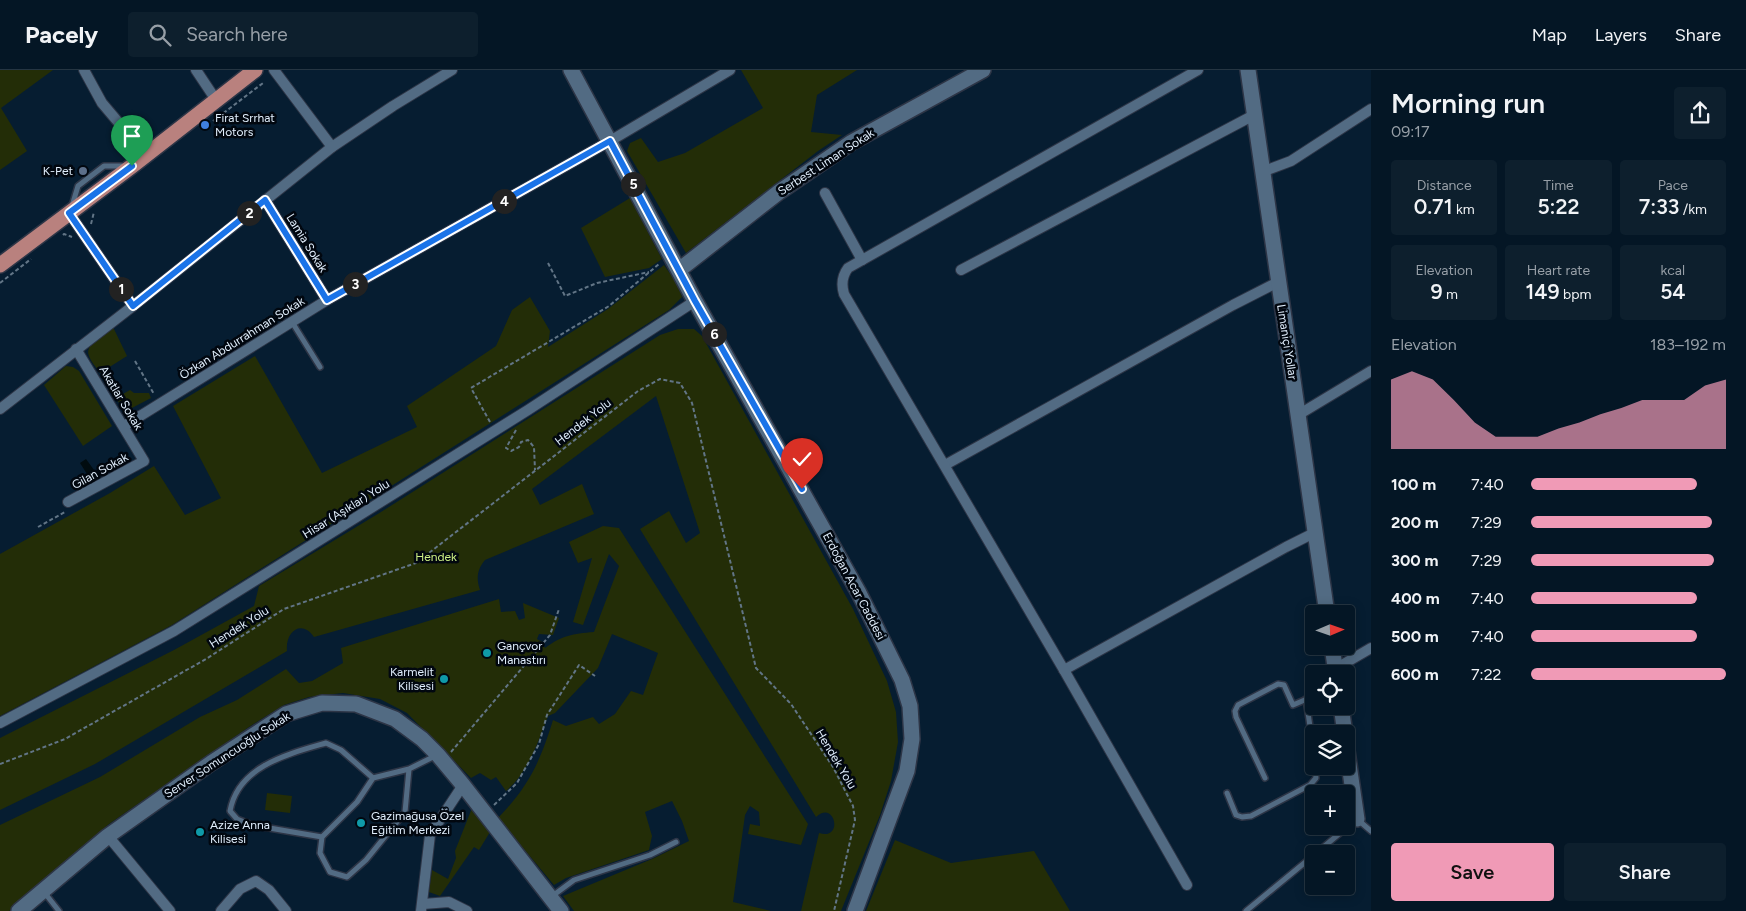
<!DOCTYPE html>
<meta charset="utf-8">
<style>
body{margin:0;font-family:Figtree,sans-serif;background:#0d1f2d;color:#f1f3f6;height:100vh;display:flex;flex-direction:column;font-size:19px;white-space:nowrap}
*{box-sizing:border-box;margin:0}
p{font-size:16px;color:#979fa7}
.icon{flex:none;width:28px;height:28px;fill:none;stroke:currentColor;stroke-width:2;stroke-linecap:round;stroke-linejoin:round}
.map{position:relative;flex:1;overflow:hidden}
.sheet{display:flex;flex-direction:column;background:#041625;width:375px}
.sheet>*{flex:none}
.needle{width:32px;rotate:88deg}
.buttons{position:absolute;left:1305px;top:535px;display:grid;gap:10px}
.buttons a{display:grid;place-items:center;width:50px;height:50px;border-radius:5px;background:#041625;box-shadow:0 2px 12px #0003,0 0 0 1px #253542;font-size:25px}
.pin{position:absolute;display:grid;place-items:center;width:42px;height:42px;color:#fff;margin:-51px -21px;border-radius:50% 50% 50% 0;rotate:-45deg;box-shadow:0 0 5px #0007}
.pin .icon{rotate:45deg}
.km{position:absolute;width:25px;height:25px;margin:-12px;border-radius:50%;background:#222;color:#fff;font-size:14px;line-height:25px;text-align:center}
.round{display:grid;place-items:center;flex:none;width:52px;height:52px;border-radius:5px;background:#0d1f2d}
.overview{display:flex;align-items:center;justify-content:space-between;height:85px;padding:0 20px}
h1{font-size:28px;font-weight:600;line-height:38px}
.metrics{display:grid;grid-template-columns:repeat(3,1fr);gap:8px;height:85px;padding:5px 20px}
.metrics div{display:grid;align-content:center;border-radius:5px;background:#0d1f2d;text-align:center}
.metrics b{font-size:21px;font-weight:600}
.metrics small{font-size:14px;font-weight:400}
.metrics p{font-size:14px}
.chart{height:140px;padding:10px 20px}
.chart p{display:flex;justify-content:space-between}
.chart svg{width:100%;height:90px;margin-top:5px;fill:#f09ab6;opacity:.7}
.cta{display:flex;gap:10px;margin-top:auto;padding:10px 20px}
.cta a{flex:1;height:58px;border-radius:5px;background:#f09ab6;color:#111;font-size:20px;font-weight:600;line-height:58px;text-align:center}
.cta a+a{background:#0d1f2d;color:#f1f3f6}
ul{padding:0 20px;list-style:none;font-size:16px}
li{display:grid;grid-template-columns:80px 60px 1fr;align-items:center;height:38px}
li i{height:12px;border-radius:6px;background:#f09ab6}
header{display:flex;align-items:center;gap:30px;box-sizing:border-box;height:70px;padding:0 25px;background:#041625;border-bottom:1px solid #253542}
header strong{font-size:24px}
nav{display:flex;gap:28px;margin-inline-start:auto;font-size:18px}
.search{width:350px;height:45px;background:#0d1f2d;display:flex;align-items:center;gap:12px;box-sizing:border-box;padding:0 18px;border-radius:5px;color:#979fa7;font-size:19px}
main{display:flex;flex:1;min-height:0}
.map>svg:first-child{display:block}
.green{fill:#232d07}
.water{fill:#010c10}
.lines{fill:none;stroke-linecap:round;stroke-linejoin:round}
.lane-casing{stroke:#2d3546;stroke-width:8}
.street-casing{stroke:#2d3546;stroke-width:12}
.secondary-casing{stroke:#2d3546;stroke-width:18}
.primary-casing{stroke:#2d3546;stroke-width:18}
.path{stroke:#627586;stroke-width:2;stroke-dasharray:4 2.5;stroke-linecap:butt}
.lane{stroke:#526b83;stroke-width:5}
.street{stroke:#526b83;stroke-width:10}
.secondary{stroke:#526b83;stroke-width:15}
.primary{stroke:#b9817e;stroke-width:15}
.route-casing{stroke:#fff;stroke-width:10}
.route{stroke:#1a73e8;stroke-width:6}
.shop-dot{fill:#3f7fe0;stroke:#01070f;stroke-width:2}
.service-dot{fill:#5c6f8a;stroke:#01070f;stroke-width:2}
.culture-dot{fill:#0f9aa8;stroke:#01070f;stroke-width:2}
.labels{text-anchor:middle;stroke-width:5;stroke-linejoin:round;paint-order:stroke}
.poi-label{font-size:12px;fill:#e1effd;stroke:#01070f;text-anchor:start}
.street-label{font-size:12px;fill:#e1effd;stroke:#01070f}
.park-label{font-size:12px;fill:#cdef84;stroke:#01070f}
</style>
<header>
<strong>Pacely</strong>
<div class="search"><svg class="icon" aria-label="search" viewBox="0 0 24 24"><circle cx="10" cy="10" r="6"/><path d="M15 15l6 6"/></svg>Search here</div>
<nav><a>Map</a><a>Layers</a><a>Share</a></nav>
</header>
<main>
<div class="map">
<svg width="1371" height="841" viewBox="0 0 1371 841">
<rect width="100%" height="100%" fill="#061d31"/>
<!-- green -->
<g class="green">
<path d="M0,0h53l-52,38 26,43 -27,19z"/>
<path d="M741,0h116l-40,25 -6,37 31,3 -24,16 -132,102 -59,-102 3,-8 11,-5 17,24 27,-9 78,-45z"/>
<path d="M630,128l32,61 -13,9 -44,9 -24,-49z"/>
<path d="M664,195l12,17 6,15 -13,13 -497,315 -172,91v-162l110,-61 44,-27 31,49 36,-17 -48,-92 82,-50 67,117 95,-46 -10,-21 89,-60 16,-36 18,-13 20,34 -2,16 60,-38z"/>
<path d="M113,257l14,29 -27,17c-3,-5 -9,-11 -11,-17 -5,-12 16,-23 24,-29z"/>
<path d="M678,259h16l8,7 151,273 34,72 9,31 2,30 -7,39 -11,34 -39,96h-40l18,-78c25,8 16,-34 -3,-16l-176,-288 29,-18 17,32 14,-10 -44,-137 -124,93 8,16 42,-21 12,30 -109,46c-8,10 -9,18 -5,30l-166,47c-12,-18 -29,-6 -27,14l-192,113 -95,46v-72l174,-88 80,-44 5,-20 122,-74 279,-177z"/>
<path d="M66,296l7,1 6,4 33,55 -29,20 -39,-61z"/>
<path d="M130,320l4,3h15l2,5 -21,11 -8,-1 -6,-10z"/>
<path d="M603,456l16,2 189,296 -7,21 -53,-11 2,-10 10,2 -1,-14 -9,-6 -5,9 -12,87 38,9h-197l-11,-15 89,-37 37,-18 -7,-20 -10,-20 -27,11 7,24 -3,14 -83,28 -12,7 -56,-67c31,-32 42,-56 55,-98l13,6 27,-9 6,7 16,-10 16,-23 12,4 15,-42 -46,-19 -14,34 -43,45 -7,3c-10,26 -20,57 -42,75l-10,-14 -5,3 -11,-7 -9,5 -64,-65 -27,-14 -37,-6 -34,4 -25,8 -35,22 -140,97 -100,87h-9v-86l100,-48 100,-60 37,-17 49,-31 13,14 13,-2 31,-18 -2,-15 158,-49 2,13 14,-1 4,9 6,-2 -2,-15 36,15 -6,17 -14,-1 -2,5 5,3 3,6c18,-13 27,-14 49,-16l25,-66 -10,-12 -26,71 -10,-3 19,-64 -14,5 -9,-21z"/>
<path d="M267,723l25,3 -2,17 -25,-3z"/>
<path d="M472,738l18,24 -11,18 -5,-3 -34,49 -11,-4 3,-22 16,9 8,-21 -1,-7z"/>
<path d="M895,770l56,23 83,-12 36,60h-204z"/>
</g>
<!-- water -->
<path class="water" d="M86,389l8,11 -7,4 -7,-11z"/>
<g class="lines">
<!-- lane casing -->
<g class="lane-casing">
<g id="lane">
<path d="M72,136l6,-20 26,-20h21"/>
<path d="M292,252l28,45"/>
<path d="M1306,629l8,55"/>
<path d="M409,699l-36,9 -16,24 -35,35 -2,16 10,19 17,5 19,-17 39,-48 4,-43 26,-13"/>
<path d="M1265,708l-29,-61 -1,-6 3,-6 40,-21 6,1 9,20 21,-9"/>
<path d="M1227,723l9,22 6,2 9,-1 59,-31 6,-7 -1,-12"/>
<path d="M322,767l-70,-12 -15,-6 -7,-8c8,-45 58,-57 96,-68l15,7 32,28"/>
<path d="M1315,784l42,-35 14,12"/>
<path d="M44,822l15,19"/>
<path d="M551,827l23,-17 76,-25 26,-13"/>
<path d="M1246,841l68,-56"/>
</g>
</g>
<!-- street casing -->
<g class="street-casing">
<g id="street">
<path d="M84,0l18,33 44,52"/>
<path d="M196,0l20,30"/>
<path d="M274,0l58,77"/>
<path d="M1262,102l29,-11 80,-52"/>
<path d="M825,123l37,67"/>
<path d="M265,130l62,100"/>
<path d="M69,143l64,93"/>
<path d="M961,200l293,-155"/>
<path d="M0,339l133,-103 199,-159 61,-41 59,-36"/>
<path d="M1298,345l73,-44"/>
<path d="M124,356l203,-126 283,-159 120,-71"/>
<path d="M945,395l288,-160 45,-23"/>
<path d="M68,432l76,-41 -68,-112"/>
<path d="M1335,599l36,-21"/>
<path d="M1064,600l222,-123 30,-15"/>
<path d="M0,653l174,-92 354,-221 167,-109"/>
<path d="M108,766l62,75"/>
<path d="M1187,815l-123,-215 -220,-376c-3,-10 -2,-18 4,-26l350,-198"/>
<path d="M423,834l26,-2 18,9"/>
<path d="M221,841l19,-22 16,-8 13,9 17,21"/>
<path d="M421,841l9,-76 33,-50"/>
</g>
</g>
<!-- secondary casing -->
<g class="secondary-casing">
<g id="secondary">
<path d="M571,0l124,231 164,292 43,87 8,26 2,33 -5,32 -52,140"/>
<path d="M1248,0l79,544"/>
<path d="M679,200l100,-78 73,-50 131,-72"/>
<path d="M1332,576l4,28"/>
<path d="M1341,636l4,28"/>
<path d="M1346,674l11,75"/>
<path d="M19,841l89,-75 103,-73 75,-49 36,-11 34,1 39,15 27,20 16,16 25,30 98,126"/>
</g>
</g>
<!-- primary casing -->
<g class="primary-casing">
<path id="primary" d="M0,195l132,-99 123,-96"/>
</g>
<!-- path -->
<g class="path">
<path d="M213,51l50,-38"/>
<path d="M91,154l3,-12"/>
<path d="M63,165l1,-1 8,3"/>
<path d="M548,193l17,33 32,-13 52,-11"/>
<path d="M0,213l31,-24"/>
<path d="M135,291l19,33"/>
<path d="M490,352l-19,-34 138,-82 50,-42"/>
<path d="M516,360l-10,18 5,3 8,-4 2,-5 7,-2 6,7 1,23"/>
<path d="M38,457l27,-15"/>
<path d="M451,682l99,-117 9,-26"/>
<path d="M0,694l65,-25 141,-80 78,-50 132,-46 222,-172 22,-12 20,4 12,20 64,265 35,36 42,63 20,39 2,14 -21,91"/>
<path d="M494,735l23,-22 22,-39 8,-29 32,-50 16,11"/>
</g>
<!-- lane -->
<use href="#lane" class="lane"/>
<!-- street -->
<use href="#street" class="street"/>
<!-- secondary -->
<use href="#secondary" class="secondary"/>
<!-- primary -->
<use href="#primary" class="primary"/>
</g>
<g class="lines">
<!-- route casing -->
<g class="route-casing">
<path id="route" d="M132,96l-63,47 64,93 132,-106 62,100 283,-159 85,160 107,188"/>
</g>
<!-- route -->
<use href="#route" class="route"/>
</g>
<!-- markers -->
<circle class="shop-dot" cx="205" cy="55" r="5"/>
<circle class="service-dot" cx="83" cy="101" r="5"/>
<g class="culture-dot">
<circle cx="487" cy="583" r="5"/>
<circle cx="444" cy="609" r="5"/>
<circle cx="361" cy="753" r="5"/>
<circle cx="200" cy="762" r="5"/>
</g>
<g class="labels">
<!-- poi labels -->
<g class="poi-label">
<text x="215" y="52">Firat Srrhat<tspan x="215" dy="14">Motors</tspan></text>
<text x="73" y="105" text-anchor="end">K-Pet</text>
<text x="497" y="580">Gançvor<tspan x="497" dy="14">Manastırı</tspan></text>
<text x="434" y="606" text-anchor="end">Karmelit<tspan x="434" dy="14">Kilisesi</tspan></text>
<text x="371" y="750">Gazimağusa Özel<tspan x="371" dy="14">Eğitim Merkezi</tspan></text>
<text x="210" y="759">Azize Anna<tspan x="210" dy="14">Kilisesi</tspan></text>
</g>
<!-- street labels -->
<g class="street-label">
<text transform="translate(826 92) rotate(-33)" y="4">Serbest Liman Sokak</text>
<text transform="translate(307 173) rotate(58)" y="4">Lamia Sokak</text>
<text transform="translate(242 268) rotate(-32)" y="4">Özkan Abdurrahman Sokak</text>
<text transform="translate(1287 272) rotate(81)" y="4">Limaniçi Yollar</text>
<text transform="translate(121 328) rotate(59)" y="4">Akatlar Sokak</text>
<text transform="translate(583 352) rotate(-38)" y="4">Hendek Yolu</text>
<text transform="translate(100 401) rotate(-29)" y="4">Gilan Sokak</text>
<text transform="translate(346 439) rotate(-32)" y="4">Hisar (Aşıklar) Yolu</text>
<text transform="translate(854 516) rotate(62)" y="4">Erdoğan Acar Caddesi</text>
<text transform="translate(239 557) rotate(-32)" y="4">Hendek Yolu</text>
<text transform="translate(227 685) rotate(-33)" y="4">Server Somuncuoğlu Sokak</text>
<text transform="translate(836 689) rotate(59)" y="4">Hendek Yolu</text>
</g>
<!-- park labels -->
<g class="park-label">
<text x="436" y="491">Hendek</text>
</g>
</g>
</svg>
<div class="buttons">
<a><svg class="needle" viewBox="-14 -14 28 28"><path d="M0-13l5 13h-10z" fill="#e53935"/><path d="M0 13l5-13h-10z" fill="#979fa7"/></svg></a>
<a><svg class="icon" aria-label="locate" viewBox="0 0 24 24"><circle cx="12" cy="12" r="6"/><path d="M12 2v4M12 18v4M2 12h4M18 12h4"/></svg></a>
<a><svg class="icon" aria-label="layers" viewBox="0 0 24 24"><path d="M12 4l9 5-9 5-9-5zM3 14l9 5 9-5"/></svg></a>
<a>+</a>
<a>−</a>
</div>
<div class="pin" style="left:132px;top:96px;background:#1e9e55"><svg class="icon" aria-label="arrive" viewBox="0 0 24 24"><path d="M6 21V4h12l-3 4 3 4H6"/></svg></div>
<div class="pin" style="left:802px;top:419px;background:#d93025"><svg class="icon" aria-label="check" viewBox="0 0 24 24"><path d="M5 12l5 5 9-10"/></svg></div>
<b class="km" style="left:121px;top:219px">1</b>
<b class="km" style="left:249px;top:143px">2</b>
<b class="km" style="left:355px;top:214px">3</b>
<b class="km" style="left:504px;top:131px">4</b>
<b class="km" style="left:633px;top:114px">5</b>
<b class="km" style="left:714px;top:264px">6</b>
</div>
<section class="sheet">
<div class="overview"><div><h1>Morning run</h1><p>09:17</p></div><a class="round"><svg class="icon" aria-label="share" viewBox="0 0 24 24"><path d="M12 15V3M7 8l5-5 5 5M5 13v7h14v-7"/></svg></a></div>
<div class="metrics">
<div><p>Distance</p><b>0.71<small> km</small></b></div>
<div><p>Time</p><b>5:22</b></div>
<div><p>Pace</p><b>7:33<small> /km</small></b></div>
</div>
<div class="metrics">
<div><p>Elevation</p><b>9<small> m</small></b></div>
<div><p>Heart rate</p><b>149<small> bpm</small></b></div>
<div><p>kcal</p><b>54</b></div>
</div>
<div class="chart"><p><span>Elevation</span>183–192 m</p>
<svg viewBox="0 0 160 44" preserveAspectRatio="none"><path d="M0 44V10L10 6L20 10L30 20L40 31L50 38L60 38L70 38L80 34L90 31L100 27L110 24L120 20L130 20L140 20L150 13L160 10V44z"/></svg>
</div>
<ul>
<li><b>100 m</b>7:40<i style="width:85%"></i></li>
<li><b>200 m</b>7:29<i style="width:93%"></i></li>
<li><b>300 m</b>7:29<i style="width:94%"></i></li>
<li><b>400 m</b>7:40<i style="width:85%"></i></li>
<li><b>500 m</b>7:40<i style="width:85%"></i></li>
<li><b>600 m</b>7:22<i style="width:100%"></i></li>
</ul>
<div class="cta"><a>Save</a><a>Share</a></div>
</section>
</main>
